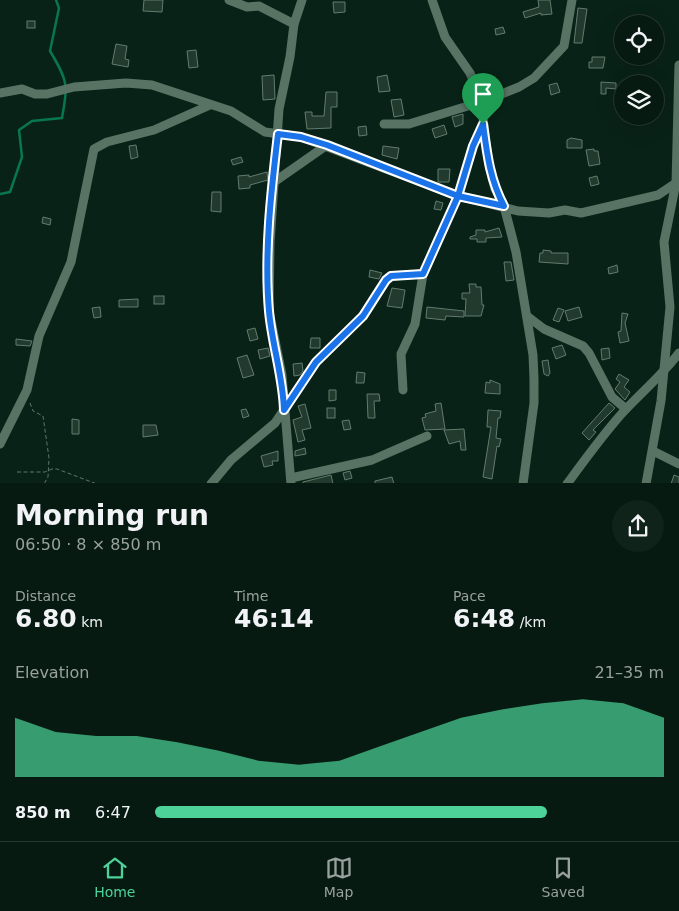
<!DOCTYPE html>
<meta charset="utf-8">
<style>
body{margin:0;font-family:"DejaVu Sans",sans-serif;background:#10231a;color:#f1f3f6;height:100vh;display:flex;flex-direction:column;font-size:19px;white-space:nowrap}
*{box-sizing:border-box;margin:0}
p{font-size:16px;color:#98a19f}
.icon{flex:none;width:28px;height:28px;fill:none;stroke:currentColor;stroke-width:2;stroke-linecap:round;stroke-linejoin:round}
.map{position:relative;height:483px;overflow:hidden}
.panel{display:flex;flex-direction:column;background:#071a11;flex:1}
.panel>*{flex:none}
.buttons{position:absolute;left:614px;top:15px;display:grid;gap:10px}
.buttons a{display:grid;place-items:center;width:50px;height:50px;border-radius:50%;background:#071a11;box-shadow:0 5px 20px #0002,0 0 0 1px #283831;font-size:25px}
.pin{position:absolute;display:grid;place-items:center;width:42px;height:42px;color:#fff;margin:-51px -21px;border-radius:50% 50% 50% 0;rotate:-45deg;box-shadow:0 0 5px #0007}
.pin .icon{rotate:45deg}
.round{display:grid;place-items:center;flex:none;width:52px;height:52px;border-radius:26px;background:#10231a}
.overview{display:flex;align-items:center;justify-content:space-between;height:85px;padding:0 15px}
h1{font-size:28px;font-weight:700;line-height:38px}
.metrics{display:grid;grid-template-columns:repeat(3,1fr);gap:8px;height:85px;padding:5px 15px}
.metrics div{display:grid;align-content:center}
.metrics b{font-size:25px;font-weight:700}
.metrics small{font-size:14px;font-weight:400}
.metrics p{font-size:14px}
.chart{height:140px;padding:10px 15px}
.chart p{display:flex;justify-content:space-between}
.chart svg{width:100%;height:90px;margin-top:5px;fill:#4dd39a;opacity:.7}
ul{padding:0 15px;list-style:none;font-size:16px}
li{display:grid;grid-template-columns:80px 60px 1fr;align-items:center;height:38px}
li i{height:12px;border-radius:6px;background:#4dd39a}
.dock{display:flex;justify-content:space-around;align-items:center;height:70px;border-top:1px solid #283831;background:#071a11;font-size:14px;color:#98a19f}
.dock a{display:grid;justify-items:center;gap:2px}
.dock .current{color:#4dd39a}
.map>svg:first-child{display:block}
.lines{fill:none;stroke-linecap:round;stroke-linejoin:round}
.stream{stroke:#087750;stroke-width:2.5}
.building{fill:#223a2e;stroke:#617c6e}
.path{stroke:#60756b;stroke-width:1;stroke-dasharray:4 2.5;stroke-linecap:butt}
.minor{stroke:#587264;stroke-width:9}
.route-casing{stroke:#fff;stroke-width:10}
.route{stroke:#1a73e8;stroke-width:6}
</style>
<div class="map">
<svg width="679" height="484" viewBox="0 0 679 484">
<rect width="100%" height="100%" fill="#092217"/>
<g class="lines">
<!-- stream -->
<path class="stream" d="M0,194l10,-2 12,-35 -3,-27 13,-9 30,-3c6,-34 6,-37 -12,-67l9,-43 -3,-8"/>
</g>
<!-- building -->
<g class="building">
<path d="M144,0h19l-1,12 -19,-1z"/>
<path d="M538,0h12l2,14 -11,1v-2l-16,5 -2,-6 16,-5z"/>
<path d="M333,2h12v10l-11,1z"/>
<path d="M578,8l9,1 -5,34h-8z"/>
<rect x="27" y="21" width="8" height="7"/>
<path d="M503,27l2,6 -9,2 -1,-6z"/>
<path d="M116,44l11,2 -2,13 4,1 -1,7 -16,-3z"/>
<path d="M196,50l2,17 -9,1 -2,-17z"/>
<path d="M592,57h13l-2,11h-14v-6h3z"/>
<path d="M274,75l1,24 -12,1 -1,-24z"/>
<path d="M387,75l3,16 -11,1 -2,-15z"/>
<path d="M601,82l15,1v6l-10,-1v6h-5z"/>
<path d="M557,83l3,9 -9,3 -2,-10z"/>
<path d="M326,92h11v15h-6v21l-24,1 -2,-17h7v4h12z"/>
<path d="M401,99l3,16 -10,2 -3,-17z"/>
<path d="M463,114v10l-8,3 -3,-10z"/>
<path d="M444,125l3,9 -12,4 -3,-9z"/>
<path d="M366,126l1,9 -8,1 -1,-9z"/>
<path d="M571,138l11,2v8h-15v-8z"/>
<path d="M136,145l2,12 -7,2 -2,-13z"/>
<path d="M383,146l16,2 -2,11 -15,-4z"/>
<path d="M594,149v2h4l2,13 -11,2 -3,-16z"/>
<path d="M241,157l2,5 -10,3 -2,-5z"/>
<path d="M438,169h12l-1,13h-11z"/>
<path d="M267,172l1,8 -18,5v3l-11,1 -1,-13 11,-1v2z"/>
<path d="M597,176l2,8 -8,2 -2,-8z"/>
<path d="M212,192h9v20l-10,-1z"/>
<path d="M436,201l7,2 -2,7 -7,-1z"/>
<path d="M43,217l8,2 -1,6 -8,-2z"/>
<path d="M499,228l3,9 -16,1v4h-9v-3h-7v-2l6,-2v-5h9v2z"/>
<path d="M543,250l8,1v2h17v11l-29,-2 1,-9h3z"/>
<path d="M504,262h7l3,18 -8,1z"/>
<path d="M617,265l1,7 -9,2 -1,-6z"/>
<path d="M370,270l12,3 -3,6 -10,-2z"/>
<path d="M469,284h7v3h5l1,18h2l-3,11h-16l1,-17h-4v-6h8z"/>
<path d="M392,288l13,2 -3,18 -15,-2z"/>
<rect x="154" y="296" width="10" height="8"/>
<path d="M138,299v8h-19v-7z"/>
<path d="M100,307l1,10 -7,1 -2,-10z"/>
<path d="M427,307l37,4v6l-18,-1 -1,4 -19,-2z"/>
<path d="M579,307l3,10 -14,4 -3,-10z"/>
<path d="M558,308l6,2 -5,12 -6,-2z"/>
<path d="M622,313l6,1 -3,9 4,18 -9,2 -2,-11 3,-1z"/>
<path d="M255,328l3,11 -8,2 -3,-11z"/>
<path d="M311,338h9v10h-10z"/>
<path d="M16,339l16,2 -2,5 -14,-1z"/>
<path d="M562,345l4,10 -10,4 -4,-11z"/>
<path d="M268,348l2,8 -10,3 -2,-9z"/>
<path d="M609,348l1,10 -8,2 -1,-11z"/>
<path d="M247,355l7,20 -11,3 -6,-20z"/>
<path d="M548,360l2,13 -2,3 -4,-2 -2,-13z"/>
<path d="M302,363l1,8 -3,4 -6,1 -1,-12z"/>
<path d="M357,372l8,1 -1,10h-8z"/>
<path d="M619,374l10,6 -5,7 6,5 -5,8 -10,-11 5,-7 -4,-3z"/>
<path d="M490,380l10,4v10l-15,-1 1,-11 4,1z"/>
<path d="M329,390h7v10l-7,1z"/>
<path d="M367,394h12l1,7h-6l1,17h-7z"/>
<path d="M441,403l4,26 -20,1 -3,-12 4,-1 -1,-3 11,-3 -1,-7z"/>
<path d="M609,403l6,5 -22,22 3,2 -7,8 -7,-7z"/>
<path d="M305,404l6,24 -9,2 3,10 -7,2 -5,-22 9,-3 -4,-11z"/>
<rect x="327" y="408" width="8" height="10"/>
<path d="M246,409l3,7 -6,2 -2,-8z"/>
<path d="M488,410l13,1 -1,7h-2l-2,20 5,1 -2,8 -2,-1 -5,33 -9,-2 8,-50h-4z"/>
<path d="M72,419l7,1v14h-7z"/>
<path d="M349,420l2,9 -7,1 -2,-9z"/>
<path d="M143,425h13l2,10 -15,2z"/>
<path d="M464,429l2,21h-5l-1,-9 -11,3 -5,-14z"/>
<path d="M305,448l1,6 -11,2v-5z"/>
<path d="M278,451v10h-6l1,4 -9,2 -3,-11z"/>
<path d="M350,471l2,7 -7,2 -2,-7z"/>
<path d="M331,475l2,9h-30v-2z"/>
<path d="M674,475l5,2v7h-8z"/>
<path d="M392,477l2,7h-19v-3z"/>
</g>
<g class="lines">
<!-- path -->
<g class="path">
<path d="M30,403l3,8 10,5 6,42 -1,19 -4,7"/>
<path d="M17,472h28l7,-3h5l40,15"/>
</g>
<!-- minor -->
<g class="minor">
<path d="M229,0l18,7 12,-1 35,18"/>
<path d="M432,0l13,37 25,36 5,12 6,17 8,64 6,23 9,17 12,46 17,103 1,24v24l-11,81"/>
<path d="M0,93l22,-4 13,5h12l27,-7 52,-4 26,2 79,26 34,21 36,5 157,59 60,15 31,2 16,-3 16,3 77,-18 18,-12"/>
<path d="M384,124h25l72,-22 38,-15 15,-9 30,-32 8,-46"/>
<path d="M274,182l53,-37"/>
<path d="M527,316l17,13 39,17 6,7 23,44 14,12"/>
<path d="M403,390l-2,-36 14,-30 8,-50"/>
<path d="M0,444l27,-54 12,-54 32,-74 23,-113 13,-7 47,-12 56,-25"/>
<path d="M653,451l26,13"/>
<path d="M291,478l81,-18 55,-24"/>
<path d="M211,484l20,-24 44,-37 41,-61 47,-46 23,-36 5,-4 32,-2 35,-78 15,-50 10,-21"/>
<path d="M291,484l-9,-109 -13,-64 1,-68 9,-134 11,-52 4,-33 8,-24"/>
<path d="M567,484c19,-26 37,-51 58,-74 18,-19 38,-36 54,-57"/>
<path d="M646,484l15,-83 9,-94 -6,-65 12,-59 3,-118"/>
</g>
</g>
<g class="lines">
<!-- route casing -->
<g class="route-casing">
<path id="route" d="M483,124l-10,22 -15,50 -131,-51 -26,-8 -23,-3c-7,58 -14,120 -9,177 3,34 14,65 15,99l32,-48 47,-46 23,-36 5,-4 32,-2 35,-78 46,10c-14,-26 -17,-52 -21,-82"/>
</g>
<!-- route -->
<use href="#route" class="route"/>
</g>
</svg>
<div class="buttons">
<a><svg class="icon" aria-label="locate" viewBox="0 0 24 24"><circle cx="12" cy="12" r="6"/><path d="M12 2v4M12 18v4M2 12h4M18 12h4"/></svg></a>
<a><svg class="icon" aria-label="layers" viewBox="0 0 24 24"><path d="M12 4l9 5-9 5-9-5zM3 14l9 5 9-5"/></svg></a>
</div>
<div class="pin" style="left:483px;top:124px;background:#1e9e55"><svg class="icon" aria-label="arrive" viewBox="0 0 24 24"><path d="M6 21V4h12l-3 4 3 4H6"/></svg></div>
</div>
<section class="panel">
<div class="overview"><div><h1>Morning run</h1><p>06:50 · 8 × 850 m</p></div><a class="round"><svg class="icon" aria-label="share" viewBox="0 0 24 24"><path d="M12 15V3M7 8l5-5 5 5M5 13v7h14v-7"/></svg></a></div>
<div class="metrics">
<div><p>Distance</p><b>6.80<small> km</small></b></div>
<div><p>Time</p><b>46:14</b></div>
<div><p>Pace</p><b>6:48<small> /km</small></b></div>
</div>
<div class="chart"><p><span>Elevation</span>21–35 m</p>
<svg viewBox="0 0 160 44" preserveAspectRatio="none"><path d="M0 44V15L10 22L20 24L30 24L40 27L50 31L60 36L70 38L80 36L90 29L100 22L110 15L120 11L130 8L140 6L150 8L160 15V44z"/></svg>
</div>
<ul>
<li><b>850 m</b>6:47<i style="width:77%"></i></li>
</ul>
</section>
<nav class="dock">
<a class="current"><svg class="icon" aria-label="home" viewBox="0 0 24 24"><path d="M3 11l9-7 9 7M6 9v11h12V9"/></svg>Home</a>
<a><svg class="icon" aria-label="map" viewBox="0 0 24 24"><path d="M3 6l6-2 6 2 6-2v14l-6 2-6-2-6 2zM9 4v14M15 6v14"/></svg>Map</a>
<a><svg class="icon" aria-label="saved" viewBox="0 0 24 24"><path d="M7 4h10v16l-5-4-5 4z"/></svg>Saved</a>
</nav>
